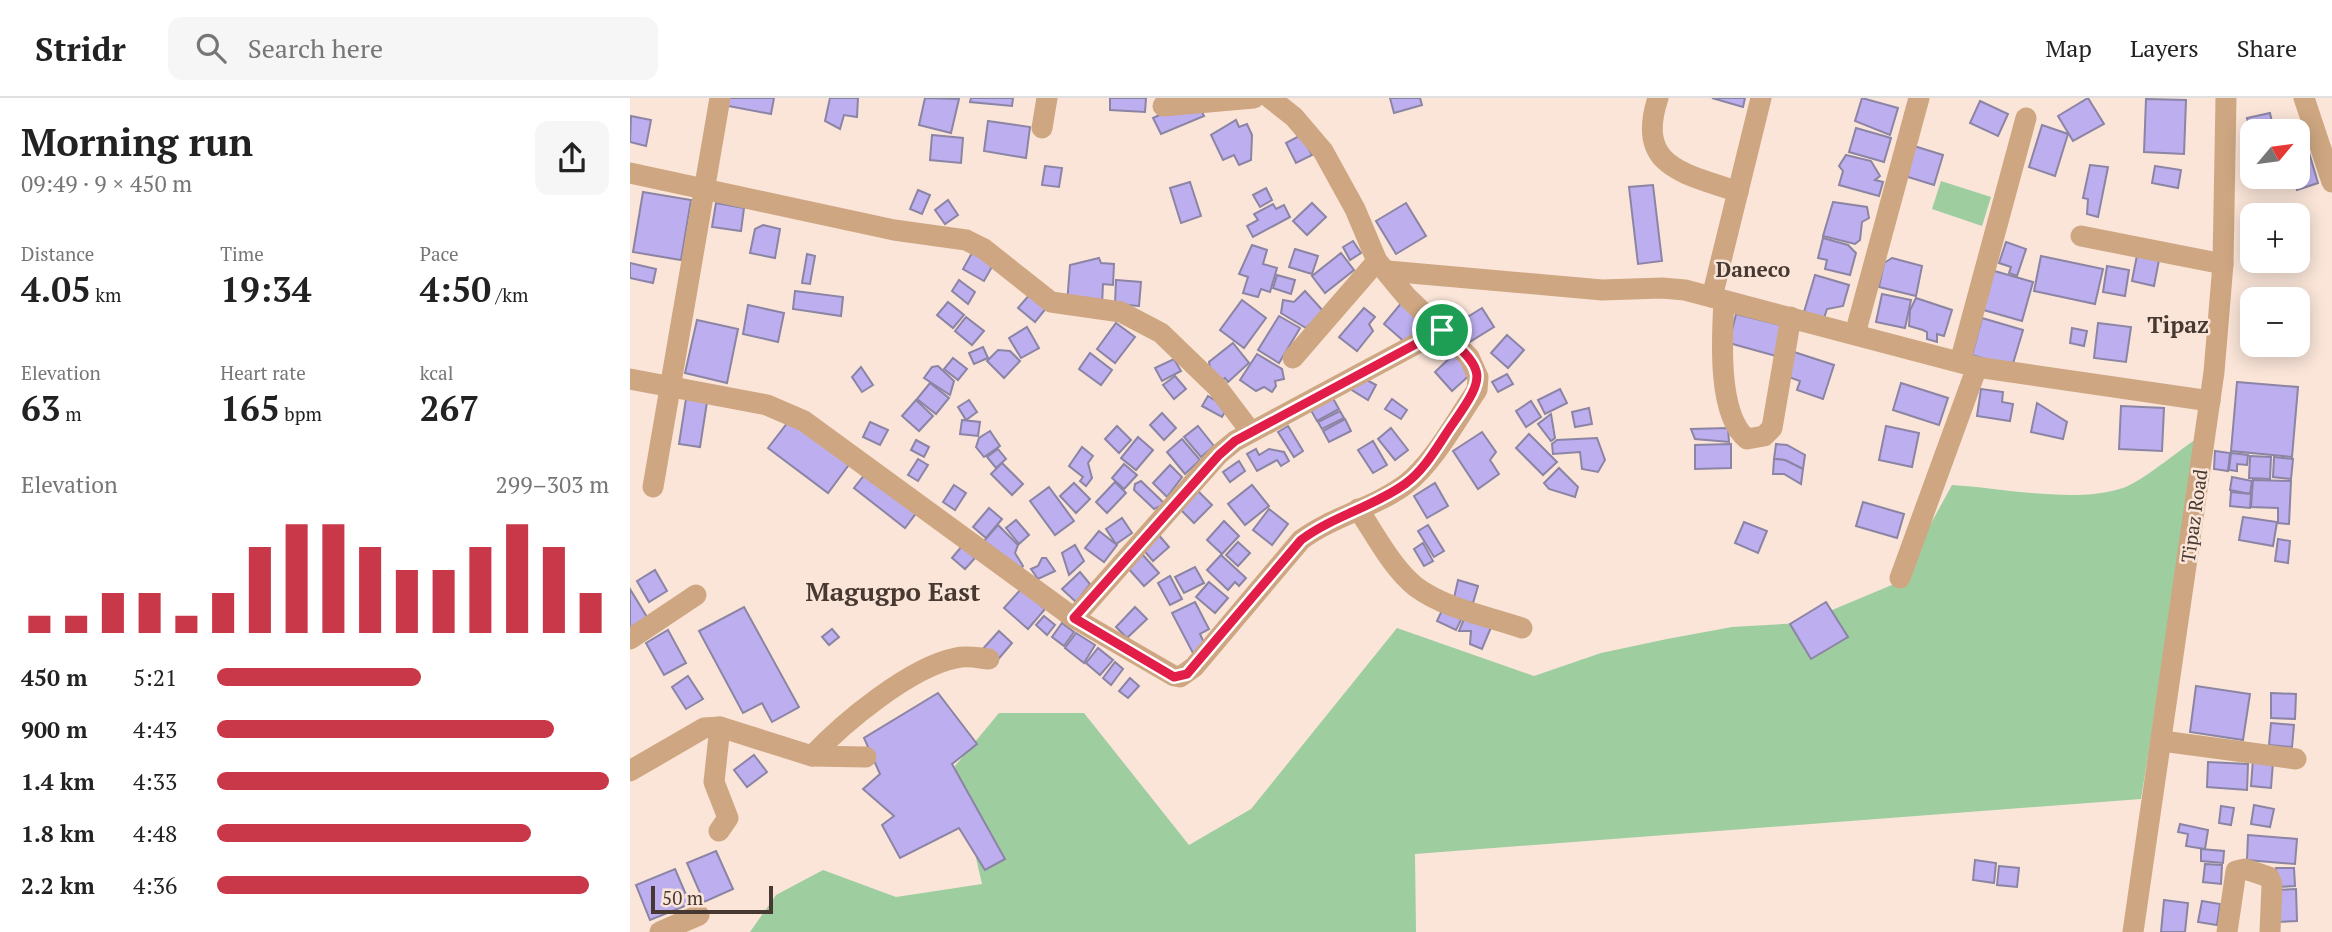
<!DOCTYPE html>
<meta charset="utf-8">
<style>
body{margin:0;font-family:"PT Serif",serif;background:#f6f6f6;color:#222;height:100vh;display:flex;flex-direction:column;font-size:26px;white-space:nowrap}
*{box-sizing:border-box;margin:0}
p{font-size:23px;color:#767676}
.icon{flex:none;width:38px;height:38px;fill:none;stroke:currentColor;stroke-width:2;stroke-linecap:round;stroke-linejoin:round}
.map{position:relative;flex:1;overflow:hidden}
.details{display:flex;flex-direction:column;background:#fff;width:630px}
.details>*{flex:none}
.needle{width:46px;rotate:61deg}
.fabs{position:absolute;left:1610px;top:21px;display:grid;gap:14px}
.fabs a{display:grid;place-items:center;width:70px;height:70px;border-radius:14px;background:#fff;box-shadow:0 4px 18px #0003;font-size:35px}
.scale{position:absolute;left:21px;bottom:18px;width:122px;box-sizing:border-box;padding-left:7px;border:4px solid #473931;border-top:0;font-size:19px;line-height:24px;white-space:nowrap;color:#473931;-webkit-text-stroke:5px #fae5d8;paint-order:stroke}
.pin{position:absolute;display:grid;place-items:center;width:60px;height:60px;color:#fff;margin:-30px;border:4px solid #fff;border-radius:50%;box-shadow:0 2px 7px #0007}
.round{display:grid;place-items:center;flex:none;width:74px;height:74px;border-radius:14px;background:#f6f6f6}
.summary{display:flex;align-items:center;justify-content:space-between;height:119px;padding:0 21px}
h1{font-size:38px;font-weight:700;line-height:52px}
.figures{display:grid;grid-template-columns:repeat(3,1fr);gap:10px;height:119px;padding:7px 21px}
.figures div{display:grid;align-content:center}
.figures b{font-size:35px;font-weight:700}
.figures small{font-size:19px;font-weight:400}
.figures p{font-size:19px}
.chart{height:196px;padding:14px 21px}
.chart p{display:flex;justify-content:space-between}
.chart svg{width:100%;height:126px;margin-top:7px;stroke:#c93848;stroke-width:6}
ul{padding:0 21px;list-style:none;font-size:23px}
li{display:grid;grid-template-columns:112px 84px 1fr;align-items:center;height:52px}
li i{height:18px;border-radius:9px;background:#c93848}
header{display:flex;align-items:center;gap:42px;box-sizing:border-box;height:98px;padding:0 35px;background:#fff;border-bottom:2px solid #e0e0e0}
header strong{font-size:33px}
nav{display:flex;gap:38px;margin-inline-start:auto;font-size:24px}
.search{width:490px;height:63px;background:#f6f6f6;display:flex;align-items:center;gap:18px;box-sizing:border-box;padding:0 24px;border-radius:14px;color:#767676;font-size:26px}
main{display:flex;flex:1;min-height:0}
.map>svg:first-child{display:block}
.green{fill:#9ecda0}
.building{fill:#bdafef;stroke:#8b84a4;stroke-width:2}
.lines{fill:none;stroke-linecap:round;stroke-linejoin:round}
.minor{stroke:#cea782;stroke-width:21}
.route-casing{stroke:#fff;stroke-width:14}
.route{stroke:#e11d48;stroke-width:9}
.labels{text-anchor:middle;stroke-width:5;stroke-linejoin:round;paint-order:stroke}
.street-label{font-size:19px;fill:#473931;stroke:#fae5d8}
.neighbourhood-label{font-size:21px;font-weight:bold;fill:#473931;stroke:#fae5d8}
.quarter-label{font-size:23px;font-weight:bold;fill:#473931;stroke:#fae5d8}
.district-label{font-size:26px;font-weight:bold;fill:#473931;stroke:#fae5d8}
</style>
<header>
<strong>Stridr</strong>
<div class="search"><svg class="icon" aria-label="search" viewBox="0 0 24 24"><circle cx="10" cy="10" r="6"/><path d="M15 15l6 6"/></svg>Search here</div>
<nav><a>Map</a><a>Layers</a><a>Share</a></nav>
</header>
<main>
<section class="details">
<div class="summary"><div><h1>Morning run</h1><p>09:49 · 9 × 450 m</p></div><a class="round"><svg class="icon" aria-label="share" viewBox="0 0 24 24"><path d="M12 15V3M7 8l5-5 5 5M5 13v7h14v-7"/></svg></a></div>
<div class="figures">
<div><p>Distance</p><b>4.05<small> km</small></b></div>
<div><p>Time</p><b>19:34</b></div>
<div><p>Pace</p><b>4:50<small> /km</small></b></div>
</div>
<div class="figures">
<div><p>Elevation</p><b>63<small> m</small></b></div>
<div><p>Heart rate</p><b>165<small> bpm</small></b></div>
<div><p>kcal</p><b>267</b></div>
</div>
<div class="chart"><p><span>Elevation</span>299–303 m</p>
<svg viewBox="0 0 160 44" preserveAspectRatio="none"><path d="M5 44V38M15 44V38M25 44V30M35 44V30M45 44V38M55 44V30M65 44V14M75 44V6M85 44V6M95 44V14M105 44V22M115 44V22M125 44V14M135 44V6M145 44V14M155 44V30"/></svg>
</div>
<ul>
<li><b>450 m</b>5:21<i style="width:52%"></i></li>
<li><b>900 m</b>4:43<i style="width:86%"></i></li>
<li><b>1.4 km</b>4:33<i style="width:100%"></i></li>
<li><b>1.8 km</b>4:48<i style="width:80%"></i></li>
<li><b>2.2 km</b>4:36<i style="width:95%"></i></li>
</ul>
</section>
<div class="map">
<svg width="1702" height="834" viewBox="0 0 1702 834">
<rect width="100%" height="100%" fill="#fae5d8"/>
<!-- green -->
<g class="green">
<path d="M1311,83l50,16 -9,29 -50,-17z"/>
<path d="M1569,339l-58,362 -726,55 1,78h-666l26,-37 47,-25 73,27 86,-13 -27,-118 44,-53h85l105,132 62,-36 146,-181 137,48 67,-23 66,-14 65,-12 69,-4 98,-41 53,-97c51,3 122,19 171,3 20,-7 56,-38 76,-51z"/>
</g>
<!-- building -->
<g class="building">
<path d="M94,0h50l-3,16 -48,-9z"/>
<path d="M200,0h28l-1,19 -13,-2 -4,14 -15,-8z"/>
<path d="M295,0l34,1 -8,34 -32,-8z"/>
<path d="M341,0h42l-1,8 -42,-4z"/>
<path d="M480,0h36l-1,14 -35,-2z"/>
<path d="M760,0h30l2,7 -28,8z"/>
<path d="M1082,0h33l-2,9z"/>
<path d="M1232,0l36,10 -8,27 -35,-14z"/>
<path d="M1458,0l16,26 -31,17 -15,-25z"/>
<path d="M1516,1l40,1 -2,54 -40,-2z"/>
<path d="M1350,3l28,13 -10,22 -28,-13z"/>
<path d="M568,7l6,11 -43,18 -8,-16 25,-12z"/>
<path d="M1640,15l4,18h-22v10l-5,-23z"/>
<path d="M1,18l20,4 -5,26 -16,-4z"/>
<path d="M606,22l3,7 8,-3 5,11 -1,25 -12,5 -5,-10 -11,5 -12,-25z"/>
<path d="M358,23l42,6 -4,31 -42,-7z"/>
<path d="M1668,24l4,15 -4,1v-7h-19l-1,-3z"/>
<path d="M1412,27l26,9 -13,42 -26,-9z"/>
<path d="M1226,30l35,10 -7,24 -35,-10z"/>
<path d="M302,37l31,3 -2,25 -31,-3z"/>
<path d="M671,37l11,20 -16,8 -10,-20z"/>
<path d="M1675,41l13,44 -21,7 -5,-13h6v-36z"/>
<path d="M1284,48l29,9 -9,30 -29,-9z"/>
<path d="M1216,57l25,6 9,15 -5,4 8,2 -4,14 -40,-11 4,-14 -4,-5z"/>
<path d="M1460,67l18,2 -10,50 -11,-3 1,-15 -5,-1z"/>
<path d="M415,68l17,2 -3,19 -17,-2z"/>
<path d="M1525,68l26,4 -3,18 -26,-5z"/>
<path d="M560,84l11,34 -20,7 -11,-35z"/>
<path d="M1023,87l9,76 -24,3 -9,-77z"/>
<path d="M636,90l6,12 -12,7 -7,-12z"/>
<path d="M288,92l12,5 -8,19 -12,-5z"/>
<path d="M13,94l48,8 -10,60 -48,-8z"/>
<path d="M318,102l10,15 -13,9 -10,-14z"/>
<path d="M1203,104l34,5 2,11 -7,4 -2,18 -5,4 -32,-8z"/>
<path d="M86,105l28,5 -3,23 -29,-4z"/>
<path d="M682,105l14,14 -19,18 -14,-14z"/>
<path d="M776,105l20,33 -30,18 -20,-33z"/>
<path d="M643,106l3,5 8,-4 6,12 -37,20 -6,-11 11,-6 -4,-6z"/>
<path d="M133,127l17,4 -5,29 -25,-5 5,-24z"/>
<path d="M1193,140l25,7 8,8 -6,22 -25,-6 2,-9 -9,-2z"/>
<path d="M723,143l8,12 -11,7 -7,-13z"/>
<path d="M1376,144l20,7 -9,27 -8,-3 2,-6 -12,-4z"/>
<path d="M622,147l15,5 -4,14 14,4 -7,24 -9,-3 -3,8 -15,-4 5,-16 -9,-3z"/>
<path d="M665,151l23,7 -6,18 -23,-7z"/>
<path d="M342,155l21,12 -9,16 -21,-12z"/>
<path d="M711,155l13,17 -29,23 -13,-17z"/>
<path d="M177,156l8,2 -5,28 -8,-1z"/>
<path d="M1507,157l22,5 -5,26 -22,-5z"/>
<path d="M1411,158l62,13 -8,35 -61,-13z"/>
<path d="M469,160l2,5 13,1 -1,21 -10,-1 -1,21 -35,-1 3,-39z"/>
<path d="M1262,160l30,8 -6,30 -37,-9 5,-24z"/>
<path d="M0,165l26,6 -3,14 -23,-5z"/>
<path d="M1477,168l22,4 -4,26 -22,-4z"/>
<path d="M1361,172l42,12 -11,39 -42,-12z"/>
<path d="M647,177l18,5 -4,14 -18,-6z"/>
<path d="M1185,177l34,10 -6,21 -16,3 -3,9 -20,-6z"/>
<path d="M329,182l16,12 -7,12 -16,-13z"/>
<path d="M486,182l25,2 -2,24 -24,-2z"/>
<path d="M165,193l48,6 -2,19 -48,-7z"/>
<path d="M675,193l19,21 -18,16 -25,-15 2,-13 11,2z"/>
<path d="M401,195l17,13 -13,16 -17,-14z"/>
<path d="M1252,196l29,6 -6,28 -29,-6z"/>
<path d="M1286,200l36,12 -8,26 -7,-2v8l-10,-3v-7l-4,-2 -14,-4 1,-16z"/>
<path d="M612,202l24,18 -22,30 -24,-18z"/>
<path d="M773,203l23,20 -19,23 -23,-20z"/>
<path d="M318,204l16,13 -11,13 -16,-13z"/>
<path d="M118,207l36,8 -6,29 -35,-8z"/>
<path d="M734,210l11,9 -6,7 4,7 -16,20 -18,-14z"/>
<path d="M852,210l12,19 -31,19 -12,-21 2,-6 10,-4 6,1z"/>
<path d="M1106,216l48,12 -8,30 -47,-13z"/>
<path d="M649,218l21,12 -21,35 -21,-13z"/>
<path d="M336,219l18,14 -12,14 -17,-14z"/>
<path d="M1352,220l41,12 -11,37 -40,-12z"/>
<path d="M67,222l41,9 -11,54 -42,-10z"/>
<path d="M486,225l19,14 -20,26 -18,-14z"/>
<path d="M1468,225l33,4 -5,35 -32,-4z"/>
<path d="M397,229l12,21 -18,10 -12,-20z"/>
<path d="M1442,230l15,3 -3,15 -14,-3z"/>
<path d="M877,237l17,15 -16,18 -17,-15z"/>
<path d="M603,245l16,20 -21,19 -3,-4 -6,5 -8,-10 -2,-11z"/>
<path d="M353,249l5,11 -14,6 -5,-11z"/>
<path d="M368,252l12,1 10,10 -16,17 -17,-17z"/>
<path d="M1164,254l40,13 -11,34 -26,-9 3,-9 -14,-5z"/>
<path d="M460,255l22,17 -11,15 -22,-16z"/>
<path d="M825,255l17,20 -20,18 -17,-19z"/>
<path d="M627,256l25,15 2,10 -9,2 1,5 -4,6 -8,-5 -8,4 -16,-11z"/>
<path d="M323,260l14,11 -9,11 -14,-11z"/>
<path d="M544,261l7,12 -19,10 -7,-13z"/>
<path d="M308,268l16,15 -4,14 -26,-17 8,-11z"/>
<path d="M231,269l12,18 -11,7 -10,-15z"/>
<path d="M877,276l6,10 -15,8 -6,-10z"/>
<path d="M545,278l11,13 -12,10 -11,-14z"/>
<path d="M733,280l13,7 -8,15 -21,-13z"/>
<path d="M1607,284l61,5 -6,70 -61,-6z"/>
<path d="M300,285l19,15 -13,16 -19,-15z"/>
<path d="M1271,285l47,15 -9,27 -46,-15z"/>
<path d="M930,291l7,14 -22,11 -7,-14z"/>
<path d="M1351,291l22,3 -1,10 11,2 -3,17 -33,-5z"/>
<path d="M700,295l9,16 -22,12 -9,-16z"/>
<path d="M578,298l19,12 -5,9 -20,-11z"/>
<path d="M56,301l21,3 -7,45 -21,-3z"/>
<path d="M762,301l15,11 -6,9 -16,-10z"/>
<path d="M286,302l17,16 -14,15 -17,-15z"/>
<path d="M339,302l8,12 -11,8 -8,-13z"/>
<path d="M901,303l10,16 -15,10 -10,-16z"/>
<path d="M1407,305l30,19 -4,17 -32,-7z"/>
<path d="M1491,308l43,2 -2,43 -43,-2z"/>
<path d="M959,310l3,16 -17,3 -3,-15z"/>
<path d="M710,313l4,7 -22,11 -4,-7z"/>
<path d="M532,315l14,15 -12,12 -14,-15z"/>
<path d="M921,316l4,24 -4,3 -13,-17z"/>
<path d="M162,319l59,45 -23,31 -60,-45z"/>
<path d="M715,321l6,12 -22,11 -6,-11z"/>
<path d="M332,322l18,2 -2,14 -18,-2z"/>
<path d="M240,324l18,8 -8,15 -17,-8z"/>
<path d="M487,328l14,14 -12,13 -14,-14z"/>
<path d="M568,328l16,20 -13,11 -17,-20z"/>
<path d="M658,328l15,25 -9,6 -16,-25z"/>
<path d="M1256,328l33,7 -7,34 -33,-7z"/>
<path d="M761,330l17,22 -13,10 -17,-21z"/>
<path d="M1098,330l1,14 -34,-3 -4,-10z"/>
<path d="M360,333l10,15 -16,11 -8,-10 3,-9z"/>
<path d="M852,334l14,20 -6,8 9,14 -21,15 -25,-38z"/>
<path d="M899,336l28,28 -14,13 -27,-27z"/>
<path d="M508,339l15,13 -17,20 -15,-12z"/>
<path d="M967,340l8,22 -7,12 -16,-3 -2,-17 -27,2 -1,-10 5,-4z"/>
<path d="M552,341l18,21 -15,14 -18,-22z"/>
<path d="M286,342l13,7 -5,10 -13,-7z"/>
<path d="M743,343l14,24 -14,8 -15,-23z"/>
<path d="M1101,346v24l-36,1v-24z"/>
<path d="M1146,346l11,1 18,10 -2,14 -18,-9 -11,-1z"/>
<path d="M452,349l11,9 -5,7 4,15 -6,8 -6,-5 3,-4 -14,-11z"/>
<path d="M368,351l8,10 -10,9 -9,-11z"/>
<path d="M626,351l3,6 10,-6 15,3 5,9 -8,5 -4,-6 -20,11 -10,-17z"/>
<path d="M1585,353l15,2 -2,18 -14,-2z"/>
<path d="M1601,355l17,2 -1,10 -10,-1v7l-8,-1z"/>
<path d="M1620,358l21,1 -1,22 -21,-1z"/>
<path d="M1644,359l19,2 -2,20 -18,-2z"/>
<path d="M288,361l10,6 -10,16 -10,-6z"/>
<path d="M1144,361l11,1 18,9 -2,15 -17,-10h-11z"/>
<path d="M609,363l6,10 -15,11 -7,-10z"/>
<path d="M372,365l21,21 -11,11 -21,-21z"/>
<path d="M494,366l13,11 -13,14 -12,-11z"/>
<path d="M540,367l12,12 -15,20 -14,-14z"/>
<path d="M929,370l19,19 -3,10 -26,-8 -5,-6z"/>
<path d="M239,371l51,39 -15,20 -51,-40z"/>
<path d="M1602,379l20,4 -2,13 -20,-4z"/>
<path d="M1623,382l38,1 -2,43 -11,-1v-15l-27,-1z"/>
<path d="M511,383l24,23 -11,5 -20,-19 1,-6z"/>
<path d="M485,384l11,11 -19,20 -11,-11z"/>
<path d="M444,385l16,16 -14,14 -16,-17z"/>
<path d="M805,385l13,23 -21,12 -13,-22z"/>
<path d="M324,387l12,8 -11,17 -12,-8z"/>
<path d="M622,387l17,21 -24,19 -17,-21z"/>
<path d="M419,389l25,34 -19,14 -25,-34z"/>
<path d="M566,391l16,16 -18,18 -16,-16z"/>
<path d="M1601,394l20,2 -1,14 -20,-2z"/>
<path d="M1233,404l41,12 -7,24 -41,-12z"/>
<path d="M359,410l13,11 -16,19 -13,-11z"/>
<path d="M639,411l19,15 -16,21 -19,-15z"/>
<path d="M1613,419l34,5 -4,24 -34,-6z"/>
<path d="M492,420l10,15 -16,11 -10,-15z"/>
<path d="M386,422l13,15 -10,9 -13,-16z"/>
<path d="M594,423l15,15 -17,18 -15,-14z"/>
<path d="M1114,424l23,9 -9,22 -23,-10z"/>
<path d="M368,427l20,20 -3,8 8,13 -3,4 -36,-29z"/>
<path d="M798,427l16,26 -10,6 -16,-26z"/>
<path d="M469,433l18,14 -13,17 -19,-14z"/>
<path d="M527,435l12,14 -16,14 -12,-14z"/>
<path d="M1648,441l12,2 -2,22 -13,-2z"/>
<path d="M608,444l12,11 -12,13 -12,-11z"/>
<path d="M793,445l10,18 -9,5 -10,-17z"/>
<path d="M445,447l9,16 -15,14 -7,-22z"/>
<path d="M332,448l13,12 -10,11 -13,-11z"/>
<path d="M512,456l17,19 -15,13 -17,-19z"/>
<path d="M591,457l25,23 -7,8 -4,-4 -7,8 -21,-20z"/>
<path d="M412,460h4l9,13 -17,8 -7,-10 7,-3z"/>
<path d="M565,469l9,16 -20,10 -9,-16z"/>
<path d="M25,472l12,21 -18,11 -12,-21z"/>
<path d="M450,474l10,12 -14,18 -14,-13z"/>
<path d="M540,478l12,23 -12,6 -12,-22z"/>
<path d="M828,482l20,6 -5,17 -19,-5z"/>
<path d="M579,484l19,16 -13,15 -19,-16z"/>
<path d="M392,490l23,21 -17,20 -24,-21z"/>
<path d="M0,491l17,28 -17,11z"/>
<path d="M565,504l14,27 -9,5 6,13 -11,10 -23,-44z"/>
<path d="M1196,504l22,35 -37,22 -21,-35z"/>
<path d="M814,508l19,10 -7,14 -19,-9z"/>
<path d="M114,509l55,100 -27,15 -10,-19 -19,10 -44,-82z"/>
<path d="M505,509l12,12 -20,19 -11,-11z"/>
<path d="M836,516l26,11 -10,24 -12,-5 1,-13h-12z"/>
<path d="M414,518l11,9 -8,10 -11,-10z"/>
<path d="M432,525l12,9 -10,14 -12,-9z"/>
<path d="M202,531l7,8 -10,8 -7,-8z"/>
<path d="M38,532l18,33 -22,12 -18,-32z"/>
<path d="M369,533l13,12 -17,20 -14,-12z"/>
<path d="M446,535l19,12 -11,18 -19,-15z"/>
<path d="M468,550l15,12 -13,15 -14,-12z"/>
<path d="M485,564l8,7 -12,16 -8,-7z"/>
<path d="M58,578l15,23 -17,10 -14,-22z"/>
<path d="M500,580l9,8 -11,12 -9,-7z"/>
<path d="M1566,588l54,8 -7,46 -53,-8z"/>
<path d="M308,595l39,51 -25,20 53,95 -20,11 -26,-42 -59,30 -18,-33 12,-9 -31,-27 17,-15 -16,-36z"/>
<path d="M1641,595l25,1 -1,25 -24,-1z"/>
<path d="M1641,625l23,2 -2,22 -23,-2z"/>
<path d="M124,657l13,17 -20,15 -13,-17z"/>
<path d="M1623,662l20,2 -2,26 -20,-2z"/>
<path d="M1578,664l40,2 -1,26 -40,-3z"/>
<path d="M1624,707l20,4 -4,18 -19,-3z"/>
<path d="M1591,708l13,2 -3,17 -12,-2z"/>
<path d="M1550,726l28,6 -3,19 -19,-3 2,-12 -10,-2z"/>
<path d="M1618,737l49,4 -2,25 -48,-4z"/>
<path d="M1571,751l23,2 -1,12 -22,-2z"/>
<path d="M86,753l17,38 -29,13 -17,-39z"/>
<path d="M1345,762l21,3 -2,20 -21,-3z"/>
<path d="M1575,766l17,1 -1,19 -18,-2z"/>
<path d="M1369,768l20,2 -2,19 -20,-2z"/>
<path d="M1646,770h18l1,18 -18,1z"/>
<path d="M45,771l15,35 -40,16 -14,-35z"/>
<path d="M1666,791l1,32 -19,1 -2,-32z"/>
<path d="M1534,802l24,3 -3,29h-24z"/>
<path d="M1572,803l18,3 -3,21 -19,-3z"/>
</g>
<g class="lines">
<!-- minor -->
<g class="minor">
<path d="M1028,0c-23,70 27,75 80,94"/>
<path d="M1674,0l28,84"/>
<path d="M533,8l91,-8"/>
<path d="M412,30l5,-30"/>
<path d="M0,75l264,57 72,10 18,9 67,53 70,10 40,21 56,54 34,45"/>
<path d="M1451,138l142,28"/>
<path d="M758,173l214,19 60,-2 23,2 292,77 233,34"/>
<path d="M1082,199l49,-199"/>
<path d="M1094,203c-2,35 -7,114 23,138l17,-3 8,-8 19,-111"/>
<path d="M1225,236l64,-236"/>
<path d="M663,260l84,-97"/>
<path d="M1330,264l66,-244"/>
<path d="M0,281l137,26 37,16 270,197 100,58 6,1 14,-10 107,-127c32,-24 73,-32 105,-56 29,-23 50,-64 71,-94l1,-13 -9,-20 -63,-61 -29,-35 -22,-52 -32,-58 -29,-34 -24,-19"/>
<path d="M23,389l67,-389"/>
<path d="M728,411c17,25 34,59 58,78 30,22 71,29 106,41"/>
<path d="M1270,480l77,-211"/>
<path d="M444,520l144,-163 17,-14 207,-111"/>
<path d="M0,541l66,-44"/>
<path d="M1532,643l134,18"/>
<path d="M182,658c31,-33 98,-89 144,-98 11,-3 22,0 33,1"/>
<path d="M0,673l74,-43 16,-1 92,29 54,1"/>
<path d="M89,733l9,-13 -14,-36 6,-55"/>
<path d="M30,834l39,-17"/>
<path d="M1503,834l81,-560 9,-108 3,-166"/>
<path d="M1597,834l9,-61 9,-2 24,8 3,8 -2,47"/>
</g>
</g>
<g class="lines">
<!-- route casing -->
<g class="route-casing">
<path id="route" d="M812,232c41,41 47,42 12,92 -15,21 -28,47 -49,62 -32,23 -72,32 -104,56l-114,134 -13,3 -100,-59 145,-163 16,-14z"/>
</g>
<!-- route -->
<use href="#route" class="route"/>
</g>
<g class="labels">
<!-- street labels -->
<g class="street-label">
<text transform="translate(1564 418) rotate(-82)" y="7">Tipaz Road</text>
</g>
<!-- neighbourhood labels -->
<g class="neighbourhood-label">
<text x="1123" y="179">Daneco</text>
</g>
<!-- quarter labels -->
<g class="quarter-label">
<text x="1548" y="235">Tipaz</text>
</g>
<!-- district labels -->
<g class="district-label">
<text x="263" y="503">Magugpo East</text>
</g>
</g>
</svg>
<div class="fabs">
<a><svg class="needle" viewBox="-14 -14 28 28"><path d="M0-13l5 13h-10z" fill="#e53935"/><path d="M0 13l5-13h-10z" fill="#767676"/></svg></a>
<a>+</a>
<a>−</a>
</div>
<div class="scale">50 m</div>
<div class="pin" style="left:812px;top:232px;background:#1e9e55"><svg class="icon" aria-label="arrive" viewBox="0 0 24 24"><path d="M6 21V4h12l-3 4 3 4H6"/></svg></div>
</div>
</main>
